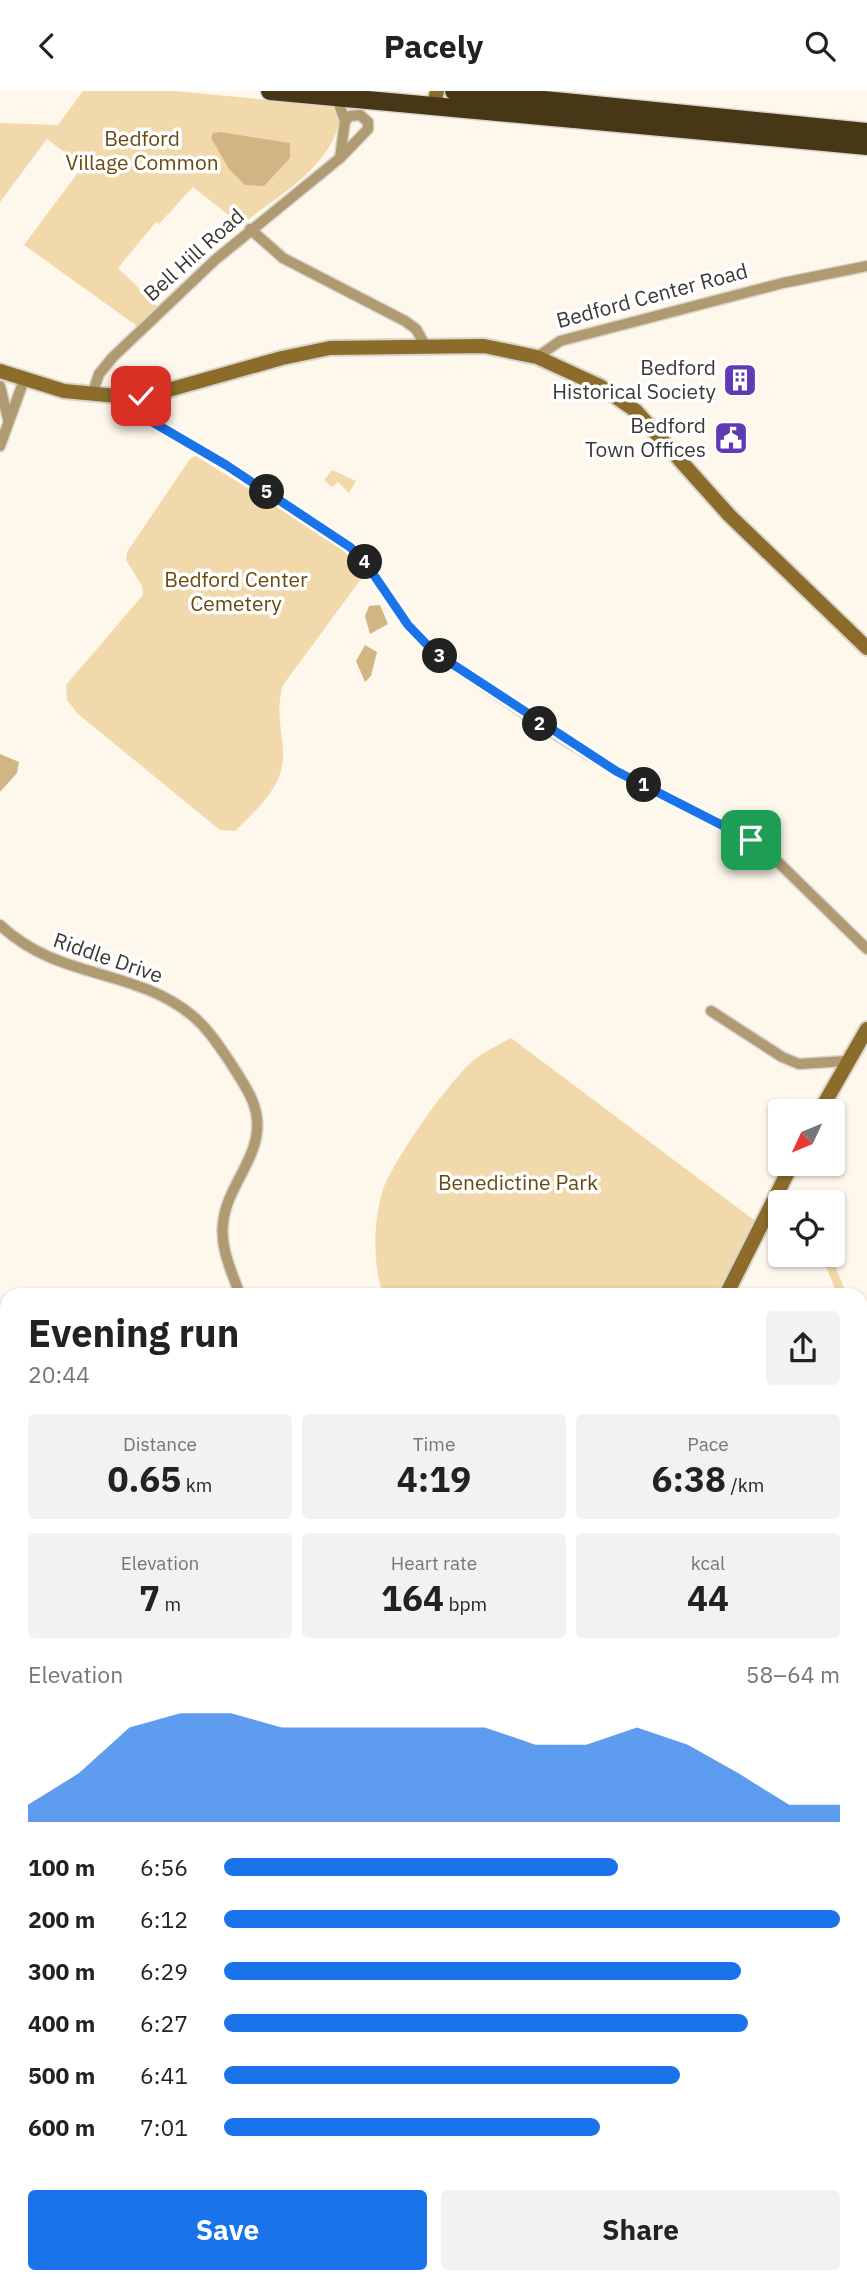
<!DOCTYPE html>
<meta charset="utf-8">
<style>
body{margin:0;font-family:"IBM Plex Sans",sans-serif;background:#f2f2f2;color:#222;height:100vh;display:flex;flex-direction:column;font-size:26px;white-space:nowrap}
*{box-sizing:border-box;margin:0}
p{font-size:23px;color:#767676}
.icon{flex:none;width:38px;height:38px;fill:none;stroke:currentColor;stroke-width:2;stroke-linecap:round;stroke-linejoin:round}
.map{position:relative;flex:1;overflow:hidden}
.details{position:absolute;left:0px;top:1197px;width:868px;height:996px;display:flex;flex-direction:column;background:#fff;border-radius:21px 21px 0 0;box-shadow:0 2px 5px #0004}
.details>*{flex:none}
.needle{width:46px;rotate:226deg}
.buttons{position:absolute;left:768px;top:1008px;display:grid;gap:14px}
.buttons a{display:grid;place-items:center;width:77px;height:77px;border-radius:7px;background:#fff;box-shadow:0 2px 5px #0004;font-size:35px}
.pin{position:absolute;display:grid;place-items:center;width:60px;height:60px;color:#fff;margin:-30px;border-radius:14px;box-shadow:0 4px 10px #0006}
.km{position:absolute;width:35px;height:35px;margin:-18px;border-radius:50%;background:#222;color:#fff;font-size:19px;line-height:35px;text-align:center}
.round{display:grid;place-items:center;flex:none;width:74px;height:74px;border-radius:7px;background:#f2f2f2}
.headline{display:flex;align-items:center;justify-content:space-between;height:119px;padding:0 28px}
h1{font-size:38px;font-weight:800;line-height:52px}
.stats{display:grid;grid-template-columns:repeat(3,1fr);gap:10px;height:119px;padding:7px 28px}
.stats div{display:grid;align-content:center;border-radius:7px;background:#f2f2f2;text-align:center}
.stats b{font-size:35px;font-weight:800}
.stats small{font-size:19px;font-weight:400}
.stats p{font-size:19px}
.chart{height:196px;padding:14px 28px}
.chart p{display:flex;justify-content:space-between}
.chart svg{width:100%;height:126px;margin-top:7px;fill:#1a73e8;opacity:.7}
.action{display:flex;gap:14px;margin-top:auto;padding:14px 28px}
.action a{flex:1;height:80px;border-radius:7px;background:#1a73e8;color:#fff;font-size:28px;font-weight:800;line-height:80px;text-align:center}
.action a+a{background:#f2f2f2;color:#222}
ul{padding:0 28px;list-style:none;font-size:23px}
li{display:grid;grid-template-columns:112px 84px 1fr;align-items:center;height:52px}
li i{height:18px;border-radius:9px;background:#1a73e8}
header{display:flex;justify-content:space-between;align-items:center;height:91px;padding:0 28px;background:#fff;font-size:32px;font-weight:800}
.map>svg:first-child{display:block}
.green{fill:#f2d9ab}
.water{fill:#d1b683}
.lines{fill:none;stroke-linecap:round;stroke-linejoin:round}
.street-casing{stroke:#dad5cb;stroke-width:13}
.secondary-casing{stroke:#dad5cb;stroke-width:18}
.highway-casing{stroke:#dad5cb;stroke-width:21}
.street{stroke:#af9a72;stroke-width:10}
.secondary{stroke:#8b6c2b;stroke-width:14}
.highway{stroke:#473716;stroke-width:18}
.route-casing{stroke:#fff;stroke-width:14}
.route{stroke:#1a73e8;stroke-width:9}
.labels{text-anchor:middle;stroke-width:7;stroke-linejoin:round;paint-order:stroke}
.park-label{font-size:21px;fill:#684c0f;stroke:#fff}
.street-label{font-size:21px;fill:#3b3934;stroke:#fff}
.poi-label{font-size:21px;fill:#3b3934;stroke:#fff;text-anchor:end}
</style>
<header><svg class="icon" aria-label="back" viewBox="0 0 24 24"><path d="M15 5l-7 7 7 7"/></svg>Pacely<svg class="icon" aria-label="search" viewBox="0 0 24 24"><circle cx="10" cy="10" r="6"/><path d="M15 15l6 6"/></svg></header>
<div class="map">
<svg width="867" height="2192" viewBox="0 0 867 2192">
<rect width="100%" height="100%" fill="#fdf7ec"/>
<!-- green -->
<g class="green">
<path d="M83,0h91l167,16c-1,56 -61,87 -100,118l-48,-38 -34,37 -3,-2 -38,46 39,38 -20,20 -113,-81 59,-79 -36,-27 -47,63v-79l58,2z"/>
<path d="M196,365l142,88 17,14 9,17 -81,110c-7,25 -2,39 0,65 3,35 -26,59 -48,81l-15,-1 -142,-116 -11,-14 -1,-15 77,-90 -1,-9 -16,-26 1,-8 63,-93z"/>
<path d="M332,379l24,11 -7,12 -11,-11 -6,5 -8,-7z"/>
<path d="M511,947l243,182 -38,75h-333c-10,-31 -10,-70 -1,-102 7,-27 69,-115 92,-133 11,-9 25,-15 37,-22z"/>
<path d="M817,1164l14,1 16,39h-9l-16,-37z"/>
</g>
<!-- water -->
<g class="water">
<path d="M220,41l70,11v15l-26,28 -19,-1 -16,-16 -18,-31 2,-5z"/>
<path d="M380,514l8,19 -18,10 -5,-18 4,-10z"/>
<path d="M365,554l12,7 -6,24 -6,6 -9,-21z"/>
<path d="M0,663l19,8 -2,11 -17,19z"/>
</g>
<g class="lines">
<!-- street casing -->
<g class="street-casing">
<g id="street">
<path d="M336,5l9,25 -5,37"/>
<path d="M250,138l33,29 122,63 11,8 9,16"/>
<path d="M537,266l23,-16 223,-58 84,-17"/>
<path d="M0,295l8,33"/>
<path d="M92,304l7,-21 14,-17 102,-97 125,-102 28,-29v-7l-8,-7 -10,1 -5,5"/>
<path d="M128,306l16,20 82,48 124,82 15,15 43,63 26,27 126,85 56,34 135,69 29,24 87,85"/>
<path d="M0,355l24,-66"/>
<path d="M0,834c59,56 135,42 194,92 15,13 25,29 36,45 11,18 25,36 27,57 4,39 -31,67 -34,105 -3,25 9,48 17,71"/>
<path d="M711,920l71,46 17,7 48,-3"/>
<path d="M0,1523l7,-4"/>
<path d="M0,1539l7,1"/>
<path d="M861,1608l6,1"/>
<path d="M0,1926l7,-8"/>
<path d="M0,2000l7,10"/>
<path d="M0,2114l7,-5"/>
<path d="M661,2186l5,6"/>
</g>
</g>
<!-- secondary casing -->
<g class="secondary-casing">
<g id="secondary">
<path d="M434,14l3,-14"/>
<path d="M0,280l64,20 64,6 26,-3 128,-36 48,-10 154,-2 53,11 63,29 36,25 93,104 138,133"/>
<path d="M820,1020l47,-82"/>
<path d="M726,1204l66,-131"/>
<path d="M275,2192l3,-6"/>
</g>
</g>
<!-- highway casing -->
<g class="highway-casing">
<g id="highway">
<path d="M270,0l597,55"/>
<path d="M454,0l413,41"/>
</g>
</g>
<!-- street -->
<use href="#street" class="street"/>
<!-- secondary -->
<use href="#secondary" class="secondary"/>
<!-- highway -->
<use href="#highway" class="highway"/>
</g>
<g class="lines">
<!-- route casing -->
<g class="route-casing">
<path id="route" d="M141,305l-13,1 16,20 82,48 124,82 15,15 43,63 26,27 182,119 135,69"/>
</g>
<!-- route -->
<use href="#route" class="route"/>
</g>
<!-- icons -->
<defs>
<g id="building-square" transform="scale(1.75)"><rect x="-9" y="-9" width="18" height="18" rx="4" fill="#603ab2" stroke="#fff"/><path d="M-4-6H4V6H1V3H-1V6H-4ZM-2.5-4.3h1.7v1.8h-1.7ZM.8-4.3h1.7v1.8H.8ZM-2.5-1h1.7V.8h-1.7ZM.8-1h1.7V.8H.8Z" fill="#fff"/></g>
<g id="civic-square" transform="scale(1.75)"><rect x="-9" y="-9" width="18" height="18" rx="4" fill="#603ab2" stroke="#fff"/><path d="M-.6-6.5H3V-4.5H.6V-3L4-1V1h2V6H-6V1h2V-1L-.6-3ZM-1.2 2.5V6h2.4V2.5Z" fill="#fff"/></g>
</defs>
<g fill-rule="evenodd">
<use href="#building-square" x="740" y="289"/>
<use href="#civic-square" x="731" y="347"/>
</g>
<g class="labels">
<!-- park labels -->
<g class="park-label">
<text x="142" y="55">Bedford<tspan x="142" dy="24">Village Common</tspan></text>
<text x="236" y="496">Bedford Center<tspan x="236" dy="24">Cemetery</tspan></text>
<text x="518" y="1099">Benedictine Park</text>
</g>
<!-- street labels -->
<g class="street-label">
<text transform="translate(194 164) rotate(-42)" y="7">Bell Hill Road</text>
<text transform="translate(652 205) rotate(-15)" y="7">Bedford Center Road</text>
<text transform="translate(108 867) rotate(19)" y="7">Riddle Drive</text>
</g>
<!-- poi labels -->
<g class="poi-label">
<text x="716" y="284">Bedford<tspan x="716" dy="24">Historical Society</tspan></text>
<text x="706" y="342">Bedford<tspan x="706" dy="24">Town Offices</tspan></text>
</g>
</g>
</svg>
<div class="buttons">
<a><svg class="needle" viewBox="-14 -14 28 28"><path d="M0-13l5 13h-10z" fill="#e53935"/><path d="M0 13l5-13h-10z" fill="#767676"/></svg></a>
<a><svg class="icon" aria-label="locate" viewBox="0 0 24 24"><circle cx="12" cy="12" r="6"/><path d="M12 2v4M12 18v4M2 12h4M18 12h4"/></svg></a>
</div>
<div class="pin" style="left:751px;top:749px;background:#1e9e55"><svg class="icon" aria-label="arrive" viewBox="0 0 24 24"><path d="M6 21V4h12l-3 4 3 4H6"/></svg></div>
<div class="pin" style="left:141px;top:305px;background:#d93025"><svg class="icon" aria-label="check" viewBox="0 0 24 24"><path d="M5 12l5 5 9-10"/></svg></div>
<b class="km" style="left:644px;top:694px">1</b>
<b class="km" style="left:540px;top:633px">2</b>
<b class="km" style="left:440px;top:565px">3</b>
<b class="km" style="left:365px;top:471px">4</b>
<b class="km" style="left:267px;top:401px">5</b>
<section class="details">
<div class="headline"><div><h1>Evening run</h1><p>20:44</p></div><a class="round"><svg class="icon" aria-label="share" viewBox="0 0 24 24"><path d="M12 15V3M7 8l5-5 5 5M5 13v7h14v-7"/></svg></a></div>
<div class="stats">
<div><p>Distance</p><b>0.65<small> km</small></b></div>
<div><p>Time</p><b>4:19</b></div>
<div><p>Pace</p><b>6:38<small> /km</small></b></div>
</div>
<div class="stats">
<div><p>Elevation</p><b>7<small> m</small></b></div>
<div><p>Heart rate</p><b>164<small> bpm</small></b></div>
<div><p>kcal</p><b>44</b></div>
</div>
<div class="chart"><p><span>Elevation</span>58–64 m</p>
<svg viewBox="0 0 160 44" preserveAspectRatio="none"><path d="M0 44V38L10 27L20 11L30 6L40 6L50 11L60 11L70 11L80 11L90 11L100 17L110 17L120 11L130 17L140 27L150 38L160 38V44z"/></svg>
</div>
<ul>
<li><b>100 m</b>6:56<i style="width:64%"></i></li>
<li><b>200 m</b>6:12<i style="width:100%"></i></li>
<li><b>300 m</b>6:29<i style="width:84%"></i></li>
<li><b>400 m</b>6:27<i style="width:85%"></i></li>
<li><b>500 m</b>6:41<i style="width:74%"></i></li>
<li><b>600 m</b>7:01<i style="width:61%"></i></li>
</ul>
<div class="action"><a>Save</a><a>Share</a></div>
</section>
</div>
